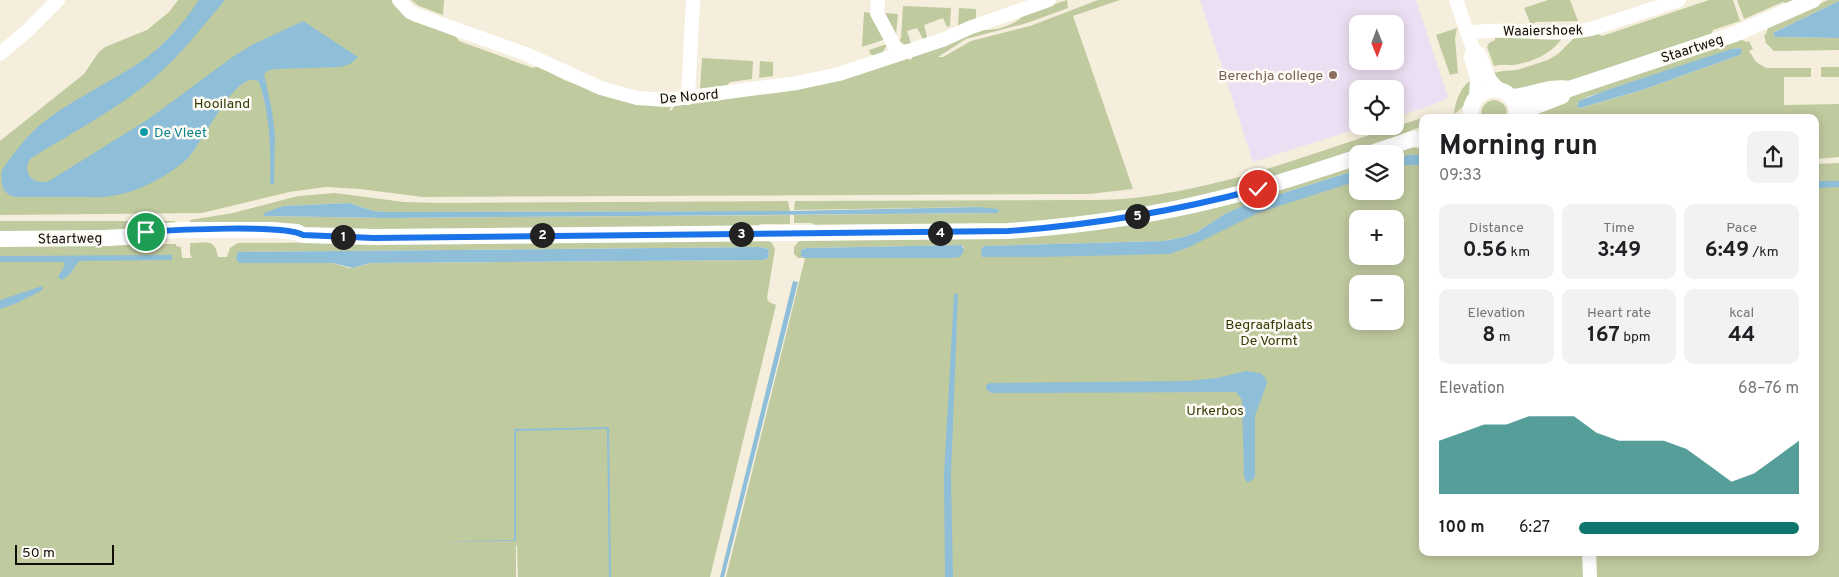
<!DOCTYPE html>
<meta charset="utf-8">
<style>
body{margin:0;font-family:Overpass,sans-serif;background:#f2f2f2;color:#202124;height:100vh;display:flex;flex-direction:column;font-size:19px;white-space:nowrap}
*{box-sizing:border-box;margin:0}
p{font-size:16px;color:#757577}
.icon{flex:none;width:28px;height:28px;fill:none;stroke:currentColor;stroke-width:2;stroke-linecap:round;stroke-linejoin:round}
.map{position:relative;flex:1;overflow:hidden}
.details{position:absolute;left:1419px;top:114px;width:400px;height:442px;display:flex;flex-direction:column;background:#fff;border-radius:10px;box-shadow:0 2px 12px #0003}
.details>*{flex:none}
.needle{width:32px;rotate:179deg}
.fabs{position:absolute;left:1349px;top:15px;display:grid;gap:10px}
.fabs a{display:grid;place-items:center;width:55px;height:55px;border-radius:10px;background:#fff;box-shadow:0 2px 12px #0003;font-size:25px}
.scale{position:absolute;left:15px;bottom:12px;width:99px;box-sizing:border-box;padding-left:5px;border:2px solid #110e09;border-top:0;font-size:14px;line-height:18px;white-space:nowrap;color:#110e09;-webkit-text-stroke:4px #fefbf4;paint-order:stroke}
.pin{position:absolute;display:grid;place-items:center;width:42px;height:42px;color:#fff;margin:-21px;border:2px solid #fff;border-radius:50%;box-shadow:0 1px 5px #0007}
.km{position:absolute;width:25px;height:25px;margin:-12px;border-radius:50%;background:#222;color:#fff;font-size:14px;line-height:25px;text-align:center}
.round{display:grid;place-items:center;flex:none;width:52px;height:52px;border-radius:10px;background:#f2f2f2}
.summary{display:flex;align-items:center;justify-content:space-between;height:85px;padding:0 20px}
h1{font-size:28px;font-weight:700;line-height:38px}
.figures{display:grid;grid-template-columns:repeat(3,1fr);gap:8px;height:85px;padding:5px 20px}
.figures div{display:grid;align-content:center;border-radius:10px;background:#f2f2f2;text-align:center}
.figures b{font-size:21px;font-weight:700}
.figures small{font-size:14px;font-weight:400}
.figures p{font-size:14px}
.chart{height:140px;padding:10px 20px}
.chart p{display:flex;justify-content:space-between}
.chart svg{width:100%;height:90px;margin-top:5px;fill:#0f766e;opacity:.7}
ul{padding:0 20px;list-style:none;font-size:16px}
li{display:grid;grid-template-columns:80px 60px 1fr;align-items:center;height:38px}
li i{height:12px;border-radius:6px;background:#0f766e}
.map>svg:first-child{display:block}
.education{fill:#ecdff3;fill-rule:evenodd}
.green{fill:#c0ca9f;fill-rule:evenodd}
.water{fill:#8fbed8}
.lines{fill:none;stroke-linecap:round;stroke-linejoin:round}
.minor{stroke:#fff;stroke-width:14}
.major{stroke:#fff;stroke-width:16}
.route-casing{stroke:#fff;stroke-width:10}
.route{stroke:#1a73e8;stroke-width:6}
.education-dot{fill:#8d6e63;stroke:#fefbf4;stroke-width:2}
.culture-dot{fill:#0f9aa8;stroke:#fefbf4;stroke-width:2}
.labels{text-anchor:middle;stroke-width:5;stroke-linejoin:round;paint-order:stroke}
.street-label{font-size:14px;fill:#110e09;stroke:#fefbf4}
.education-label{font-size:14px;fill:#785e54;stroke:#fefbf4;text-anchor:end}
.park-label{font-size:14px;fill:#323b05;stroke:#fefbf4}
.culture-label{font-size:14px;fill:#0d838f;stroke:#fefbf4;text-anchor:start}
</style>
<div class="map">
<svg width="1839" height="577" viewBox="0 0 1839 577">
<rect width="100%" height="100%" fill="#f5eedc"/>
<!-- education -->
<path class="education" d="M1200,0h216l32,97 -15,8 -38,12v-28h-37v37h8l-113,36zM1358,24h37v37h-37z"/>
<!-- green -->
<g class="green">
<path d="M178,0h213l16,17 49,20 3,4 74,27 5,-2 26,14 57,20 50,6 -2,5 3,-1 3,-5 29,-3 204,-44 1,2 3,-1v-3l69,-27c10,4 38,-5 43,-15l43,-14 1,8 -41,15 -61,16 -28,18h5l28,-16 59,-15 68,-26h22l-47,16 60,173 -44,5 -666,3 -63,-8 -34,-2 -37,5 -87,21 -202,2v-74l84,-67 14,-21 7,-6 42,-17 22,-18z"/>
<path d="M411,0h33l-1,15 -24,-9z"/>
<path d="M1548,0h22l8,21 -42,1 -5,3 -7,-17z"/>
<path d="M1709,0h24l7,21 -27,9 -2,5 -140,45 -34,9h-25l-13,-8 -6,-8 10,-2 14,-1 31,-10 10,-6 16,-16 22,-5 6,3z"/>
<path d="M1737,0h63l-11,5 -6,-3 -39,17z"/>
<path d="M1828,0h11v1l-66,32 2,4 64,1v12l-65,1 -8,-8 -2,-8 2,-1 2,-6z"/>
<path d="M903,6l48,2 -1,18 -3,1 -4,-9 -19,7 3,12 -4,2 -6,-11 -10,3 4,12 -4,3 -9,-6 3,-1z"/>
<path d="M959,8l17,1v10l-18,7z"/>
<path d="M864,12l8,1 14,26 -24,8z"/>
<path d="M883,13l15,1 -2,21z"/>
<path d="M1457,28l-2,10 3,35 -8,2 -14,-40z"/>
<path d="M1495,36l67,2c-10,16 -30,24 -48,27 -7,0 -13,-1 -20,1l-7,-19 2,-4 6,-3z"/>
<path d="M1739,39l8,3 2,-1 4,8 -4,2 7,11 10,6h45v9h-27v28l55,-1v53l-24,2v-41h-288l15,-10 57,-22zM1737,48h3v7l-98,35 -61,18 -3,-1 -1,-3 10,-7z"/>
<path d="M887,44l-5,10 -5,2 -7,-2 -1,-4z"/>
<path d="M702,58l51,3 -1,18 -22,3 -4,5 -26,2z"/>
<path d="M760,61l13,1v14l-14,2z"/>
<rect x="1821" y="67" width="18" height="10"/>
<path d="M1472,80c-1,14 -5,26 -18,34 1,-12 7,-29 18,-34z"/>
<path d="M1493,100c10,1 16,7 13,17h-24c-2,-9 2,-15 11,-17z"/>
<path d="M1422,118v8l-45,18 -102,33 -137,33 -141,16 -180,2 -5,-5h-18v-8l204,-2 1,-2 -21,-4 -184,3 1,-9 282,-1c24,0 48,0 72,-4 94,-13 183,-50 273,-78z"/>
<path d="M1422,144v11l-27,3v-4h-10z"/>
<path d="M1422,161v391h393v-369l24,-1v395h-1113l79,-319h-7l-4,-4v-7l5,-6 203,-4 355,-74v7l-112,35 -19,9 -29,18 -13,5 -21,4 -179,5 -3,3 197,-1 49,-28 130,-43 1,14h37v-26zM1358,219h37v37h-37zM962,245l2,3 -102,10h-56l-5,-2v-6l6,-2zM1358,284h37v37h-37z"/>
<path d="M1839,163v18h-24v-17z"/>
<path d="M335,193l69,9 38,1 346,-2 2,10 -403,1 -13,-1 -25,-8 -66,3 -19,10 123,2 403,-3v9h-30l-5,5 -397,3 -167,-5 -1,-7 43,-7 65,-17z"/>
<path d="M0,221h175l1,6 -176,7z"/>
<path d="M766,239l6,4 3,6 -8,49 2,4 7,3 -66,272h-192l-1,-32h-1v32h-516v-333h176v2l5,1 1,11h10l-2,-4v-11c16,0 25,-5 28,14h9l3,-9 8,-5zM759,247l10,2 -1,9 -4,2 -394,3 -13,4 -8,1 -16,-5 -97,-8 2,-3z"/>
</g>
<!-- water -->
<g class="water">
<path d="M199,0h26c-23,27 -45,56 -72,79 -37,31 -82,54 -123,80 -9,14 4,27 19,22l98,-61 87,-64 18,-11 51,-24 55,36 -8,7 -9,3 -65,2 -7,1 -5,4 8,37 3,24 -1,49 -3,1 -1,-3c1,-34 0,-67 -11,-100 -22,-17 -59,67 -73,78 -20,17 -49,33 -75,36 -8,2 -18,1 -26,1 -23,0 -46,0 -69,0 -14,-2 -16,-14 -14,-27 11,-16 22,-31 37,-44 29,-25 67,-41 100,-63 24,-16 44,-39 60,-63z"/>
<path d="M1839,1v37l-64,-1 -2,-4z"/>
<path d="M1740,48l2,3 -2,4 -98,35 -62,18 -3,-2 2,-5 28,-11 124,-41z"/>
<path d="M1409,155h13v10h-17l-10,4v-11z"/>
<path d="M1357,170v11l-99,32 -71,35 -18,6 -128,3h-59l-1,-8 3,-3 179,-5 21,-4 13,-5 28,-18 20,-9z"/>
<path d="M1815,181h24v6l-24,1z"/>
<path d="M349,203l25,8 13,1 403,-1 188,-4 20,2 1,2 -1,2 -611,5 -123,-2v-3l19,-7z"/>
<path d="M962,245l2,6 -4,6 -9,1h-146l-4,-2v-6l6,-2z"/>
<path d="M759,247l10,2 -1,9 -4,2 -394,3 -17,5 -20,-5h-94c-3,-4 -4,-7 -1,-11z"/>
<path d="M172,255v5l-93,1 -9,13 -8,6 -4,-3 7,-12 -2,-3h-63v-6z"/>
<path d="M793,281l5,1 -74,295h-4z"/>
<path d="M42,286l1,3 -2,2 -24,12 -17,6v-9z"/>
<path d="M956,293l2,2 -7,180 2,102h-8l-1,-102 10,-180z"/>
<path d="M1246,371l14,2 5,4 2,6 -12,33v61l-5,5h-3l-3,-5 -2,-77 -6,-8 -245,1 -5,-4v-4l4,-2 197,-2 30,-3z"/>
<path d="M609,427l2,150h-2l-2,-148 -91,2v110l-90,1 88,-2v-111z"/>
</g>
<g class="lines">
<!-- minor -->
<g class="minor">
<path d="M399,0l11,12 9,4 107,38 75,34 36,10 30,2 130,-17 42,-9 106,-35 24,-11 80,-28"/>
<path d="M878,0l-1,13 22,41"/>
<path d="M1456,0l17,49 -2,8 6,22 -1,18"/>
<path d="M1467,33c41,-7 83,5 124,-4l88,-29"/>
<path d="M1473,49l6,5 11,26 9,10"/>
<path d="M0,54l27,-23 31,-31"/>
<path d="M688,98l5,-98"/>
<path d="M1589,552l1,25"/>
</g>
<!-- major -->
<g class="major">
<path d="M1512,97c19,-1 39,-12 57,-8l166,-55 78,-34"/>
<path d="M1471,118c-5,-37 50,-38 46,0"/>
<path d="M1518,118l10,-9 34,-13"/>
<path d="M1368,154l45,-15 9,1"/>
<path d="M0,239l109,-1 31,-2 6,-4 34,-2h92l25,2 6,3 71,2 634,-6c72,-5 144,-15 215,-33 45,-11 90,-26 135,-41"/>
</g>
</g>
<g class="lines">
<!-- route casing -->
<g class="route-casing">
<path id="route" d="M146,232c27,-2 138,-8 157,3l71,3 634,-7c85,-6 168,-20 250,-42"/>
</g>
<!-- route -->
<use href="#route" class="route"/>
</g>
<!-- markers -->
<circle class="education-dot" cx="1333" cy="75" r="5"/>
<circle class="culture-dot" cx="144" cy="132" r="5"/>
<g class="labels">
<!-- street labels -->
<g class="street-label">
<text transform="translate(1543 30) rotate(-1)" y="5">Waaiershoek</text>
<text transform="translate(1692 48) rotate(-18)" y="5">Staartweg</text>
<text transform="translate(689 96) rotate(-5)" y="5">De Noord</text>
<text transform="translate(70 238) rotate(-1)" y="5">Staartweg</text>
</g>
<!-- education labels -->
<g class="education-label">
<text x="1323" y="80">Berechja college</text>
</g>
<!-- park labels -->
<g class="park-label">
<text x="222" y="108">Hooiland</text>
<text x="1269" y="329">Begraafplaats<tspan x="1269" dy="16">De Vormt</tspan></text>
<text x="1215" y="415">Urkerbos</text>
</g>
<!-- culture labels -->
<g class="culture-label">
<text x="154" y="137">De Vleet</text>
</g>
</g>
</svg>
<div class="fabs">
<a><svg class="needle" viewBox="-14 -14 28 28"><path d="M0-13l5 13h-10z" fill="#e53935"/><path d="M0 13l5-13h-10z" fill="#757577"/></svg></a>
<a><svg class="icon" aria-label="locate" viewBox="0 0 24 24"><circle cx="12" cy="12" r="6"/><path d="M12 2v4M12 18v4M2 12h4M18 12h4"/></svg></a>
<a><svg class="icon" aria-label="layers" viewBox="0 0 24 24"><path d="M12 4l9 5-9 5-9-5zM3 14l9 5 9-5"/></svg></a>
<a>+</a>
<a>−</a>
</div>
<div class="scale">50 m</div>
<div class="pin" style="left:146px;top:232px;background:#1e9e55"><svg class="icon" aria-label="arrive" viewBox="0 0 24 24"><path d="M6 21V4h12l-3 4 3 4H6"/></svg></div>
<div class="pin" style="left:1258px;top:189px;background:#d93025"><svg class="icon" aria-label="check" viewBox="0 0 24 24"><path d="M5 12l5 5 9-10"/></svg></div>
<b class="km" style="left:343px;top:237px">1</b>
<b class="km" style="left:542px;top:235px">2</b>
<b class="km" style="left:741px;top:234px">3</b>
<b class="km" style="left:940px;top:233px">4</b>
<b class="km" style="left:1137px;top:216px">5</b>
<section class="details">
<div class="summary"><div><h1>Morning run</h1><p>09:33</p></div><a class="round"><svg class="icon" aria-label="share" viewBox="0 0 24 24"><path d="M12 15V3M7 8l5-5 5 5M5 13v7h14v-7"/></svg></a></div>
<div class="figures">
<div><p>Distance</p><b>0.56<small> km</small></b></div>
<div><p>Time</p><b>3:49</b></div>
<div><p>Pace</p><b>6:49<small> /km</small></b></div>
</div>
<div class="figures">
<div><p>Elevation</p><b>8<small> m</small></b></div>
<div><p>Heart rate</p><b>167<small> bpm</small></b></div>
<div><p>kcal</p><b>44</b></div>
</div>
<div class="chart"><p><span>Elevation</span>68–76 m</p>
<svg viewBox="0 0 160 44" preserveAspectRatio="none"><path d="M0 44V18L10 14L20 10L30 10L40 6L50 6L60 6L70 14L80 18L90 18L100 18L110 22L120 30L130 38L140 34L150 26L160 18V44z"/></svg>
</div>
<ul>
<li><b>100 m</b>6:27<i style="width:100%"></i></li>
</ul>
</section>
</div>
